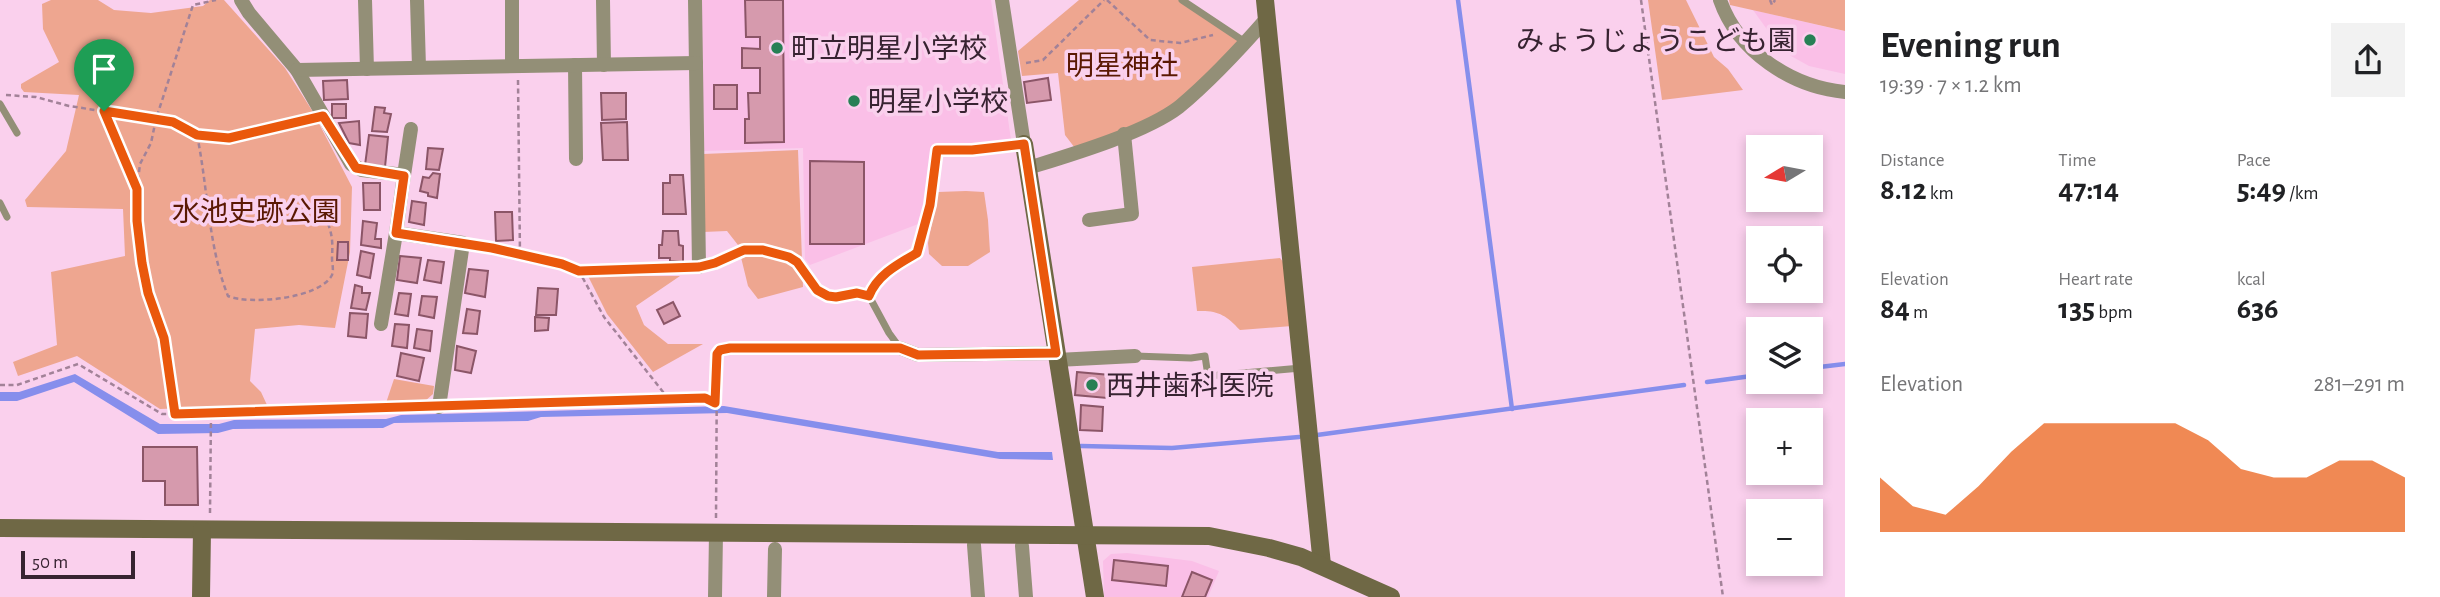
<!DOCTYPE html>
<meta charset="utf-8">
<style>
body{margin:0;font-family:"Alegreya Sans","Noto Sans JP",sans-serif;background:#f2f2f2;color:#202124;height:100vh;display:flex;flex-direction:column;font-size:26px;white-space:nowrap}
*{box-sizing:border-box;margin:0}
p{font-size:23px;color:#757577}
.icon{flex:none;width:38px;height:38px;fill:none;stroke:currentColor;stroke-width:2;stroke-linecap:round;stroke-linejoin:round}
.map{position:relative;flex:1;overflow:hidden}
.sheet{display:flex;flex-direction:column;background:#fff;width:595px}
.sheet>*{flex:none}
.needle{width:46px;rotate:260deg}
.controls{position:absolute;left:1746px;top:135px;display:grid;gap:14px}
.controls a{display:grid;place-items:center;width:77px;height:77px;border-radius:0px;background:#fff;box-shadow:0 4px 10px #0003;font-size:35px}
.scale{position:absolute;left:21px;bottom:18px;width:114px;box-sizing:border-box;padding-left:7px;border:4px solid #372331;border-top:0;font-size:19px;line-height:24px;white-space:nowrap;color:#372331;-webkit-text-stroke:5px #fad0ed;paint-order:stroke}
.pin{position:absolute;display:grid;place-items:center;width:60px;height:60px;color:#fff;margin:-72px -30px;border-radius:50% 50% 50% 0;rotate:-45deg;box-shadow:0 0 7px #0007}
.pin .icon{rotate:45deg}
.round{display:grid;place-items:center;flex:none;width:74px;height:74px;border-radius:0px;background:#f2f2f2}
.head{display:flex;align-items:center;justify-content:space-between;height:119px;padding:0 35px}
h1{font-size:38px;font-weight:700;line-height:52px}
.metrics{display:grid;grid-template-columns:repeat(3,1fr);gap:10px;height:119px;padding:7px 35px}
.metrics div{display:grid;align-content:center}
.metrics b{font-size:30px;font-weight:700}
.metrics small{font-size:19px;font-weight:400}
.metrics p{font-size:19px}
.chart{height:196px;padding:14px 35px}
.chart p{display:flex;justify-content:space-between}
.chart svg{width:100%;height:126px;margin-top:7px;fill:#ea580c;opacity:.7}
main{display:flex;flex:1;min-height:0}
.map>svg:first-child{display:block}
.built{fill:#fabfe7}
.green{fill:#eea690}
.water{fill:#868eec}
.lines{fill:none;stroke-linecap:round;stroke-linejoin:round}
.stream{stroke:#868eec;stroke-width:4.5}
.building{fill:#d69aad;stroke:#8b5567;stroke-width:2}
.path{stroke:#a28298;stroke-width:2.5;stroke-dasharray:5 3.5;stroke-linecap:butt}
.lane{stroke:#938f77;stroke-width:7}
.street{stroke:#938f77;stroke-width:14}
.secondary{stroke:#6f6845;stroke-width:18}
.route-casing{stroke:#fff;stroke-width:14}
.route{stroke:#ea580c;stroke-width:9}
.poi-dot{fill:#278055;stroke:#fad0ed;stroke-width:2.5}
.labels{text-anchor:middle;stroke-width:7;stroke-linejoin:round;paint-order:stroke}
.poi-label{font-size:28px;fill:#372331;stroke:#fad0ed;text-anchor:start}
.park-label{font-size:28px;fill:#5a1802;stroke:#fad0ed}
</style>
<main>
<div class="map">
<svg width="1845" height="597" viewBox="0 0 1845 597">
<rect width="100%" height="100%" fill="#fad0ed"/>
<!-- built -->
<g class="built">
<path d="M701,0h290l20,140 -38,6 -40,-1 -7,60 -5,18 -111,42 -5,-6 -2,-111 -99,3z"/>
<path d="M1753,10l91,21 1,-2v45l-36,-8 -18,-10 -12,-10z"/>
<path d="M1127,553l65,8 27,10 -11,26h-104l-1,-36 8,-7z"/>
</g>
<!-- green -->
<g class="green">
<path d="M51,0h47l16,10 37,3 52,-7 7,-6h14l61,68 28,44 39,75 -2,65 -15,76 -36,-3 -44,4 -5,52 11,11 6,13 -107,4 -83,-53 -59,20 -5,-14 44,-17 -6,-73 74,-16 -2,-47 -96,-2 -2,-7 41,-49 13,-56 -55,-3 -3,-4v-4l38,-22 -16,-33 -1,-25z"/>
<path d="M1079,0h103l64,43 -69,65 -99,44 -13,-17 -7,-62 -36,3 -4,-25z"/>
<path d="M1648,0h38l28,57 14,12 15,21 -81,10z"/>
<path d="M1729,0h116v31l-115,-26z"/>
<path d="M798,150l5,137 -45,12 -10,-13 -10,-41 -11,-14 -24,1v-78z"/>
<path d="M966,191l18,1 4,28 2,32 -22,14h-26l-13,-12 -1,-11 10,-51z"/>
<path d="M1280,258l4,5 8,63 -52,4c-14,-15 -22,-20 -43,-19l-5,-44z"/>
<path d="M588,276h92l-44,30 8,19 24,19h35l-50,28 -46,-58z"/>
<path d="M394,379l40,7 -1,8 -9,8 -38,1z"/>
</g>
<!-- water -->
<path class="water" d="M75,374l85,50h59l15,-4 152,-1 15,-4 323,-9 274,46h54l1,8 -53,-1 -273,-46 -186,4 -13,4 -134,2 -11,5 -150,1 -15,4 -60,1 -84,-52 -57,19h-17v-9h19z"/>
<g class="lines">
<!-- stream -->
<g class="stream">
<path d="M1458,0l54,409"/>
<path d="M1811,368l34,-4"/>
<path d="M1707,382l52,-7"/>
<path d="M1317,435l367,-50"/>
<path d="M1081,446l91,2 127,-11"/>
</g>
</g>
<!-- building -->
<g class="building">
<path d="M745,0h38l1,142 -39,1v-24h4l-1,-26h12v-25h-18v-20l18,1v-12h-14z"/>
<path d="M1048,78l3,22 -24,3 -3,-21z"/>
<path d="M347,80l1,19 -24,1 -1,-19z"/>
<rect x="714" y="85" width="23" height="24"/>
<path d="M601,93h25v26l-24,1z"/>
<rect x="332" y="104" width="14" height="14"/>
<path d="M375,107l10,1 -1,5 7,1 -4,18 -15,-1z"/>
<path d="M359,121l1,24 -11,-2 -10,-20z"/>
<path d="M627,122l1,38h-25l-2,-37z"/>
<path d="M369,135l19,2 -3,30 -20,-2z"/>
<path d="M428,148l15,1 -4,21 -13,-1z"/>
<path d="M810,161l54,1v82h-54z"/>
<path d="M433,173l7,1 -3,24 -9,-2v-3l-8,-2 3,-14 6,1z"/>
<path d="M670,175h13l3,39h-23v-31h7z"/>
<path d="M363,183h17v27h-16z"/>
<path d="M412,201l14,2 -2,22 -15,-3z"/>
<path d="M495,212h17l1,28 -17,1z"/>
<path d="M363,221l14,2 -2,16h6v9l-20,-3z"/>
<path d="M663,231h15l1,14 4,1v16l-13,-1v-3h-11v-13h3z"/>
<path d="M338,242h10v18h-11z"/>
<path d="M361,251l13,3 -4,24 -13,-3z"/>
<path d="M400,256l21,2 -4,25 -20,-3z"/>
<path d="M428,260l16,2 -3,21 -17,-3z"/>
<path d="M469,269l19,2 -3,26 -20,-4z"/>
<path d="M355,285l7,2v6h8l-4,17 -15,-2z"/>
<path d="M538,288l20,1 -2,26h-20z"/>
<path d="M399,293l12,1 -3,22 -13,-2z"/>
<path d="M422,296l15,1 -3,21 -15,-3z"/>
<path d="M673,302l7,14 -16,8 -7,-14z"/>
<path d="M467,309l13,2 -3,23 -14,-1z"/>
<path d="M350,313l18,1 -2,24 -18,-2z"/>
<path d="M535,317l14,1 -1,12 -13,1z"/>
<path d="M395,324l14,1 -2,23 -15,-2z"/>
<path d="M417,329l15,2 -2,20 -16,-3z"/>
<path d="M457,346l19,5 -5,22 -16,-3z"/>
<path d="M401,353l23,5 -5,23 -22,-5z"/>
<path d="M1077,372l33,3 -3,23 -32,-3z"/>
<path d="M1081,405l22,2 -1,24 -22,-1z"/>
<path d="M143,447h54l1,58h-33v-24h-22z"/>
<path d="M1114,560l54,6 -2,20 -54,-6z"/>
<path d="M1192,572l20,8 -7,17h-23z"/>
</g>
<g class="lines">
<!-- path -->
<g class="path">
<path d="M1107,0l43,40 30,3 33,-8"/>
<path d="M1641,0l82,597"/>
<path d="M1770,0l2,5 3,-5"/>
<path d="M1026,63l17,-3 61,-60"/>
<path d="M518,80l2,175"/>
<path d="M6,95l30,2 33,9 104,16 24,13 32,3 81,-19"/>
<path d="M104,111l33,78"/>
<path d="M197,135c11,53 11,111 31,161 21,9 92,3 104,-21 2,-6 0,-11 0,-17 1,-20 0,-24 -7,-43"/>
<path d="M504,252l58,12 17,7 25,46 63,80"/>
<path d="M711,264l33,-14h19l26,7 8,5 20,28 11,7 29,-4"/>
<path d="M579,271l105,-4"/>
<path d="M872,288l23,-22 22,-13 13,-48 7,-55h35l37,-4"/>
<path d="M0,385h17l61,-21 84,50 262,-6"/>
<path d="M452,407l253,-9 6,1 4,4"/>
<path d="M175,414l-11,-76 -16,-45 -6,-30 -5,-42v-32l3,-25 11,-21 5,-24 37,-114 23,-5"/>
<path d="M210,513l1,-99"/>
<path d="M716,518l1,-164 3,-4 167,-2"/>
</g>
<!-- lane -->
<g class="lane">
<path d="M1182,0l63,42"/>
<path d="M0,104l17,29"/>
<path d="M0,203l7,14"/>
<path d="M463,243l31,6"/>
<path d="M869,296l20,37 11,15"/>
<path d="M1135,356l56,2 14,-2 3,20 93,-8"/>
</g>
<!-- street -->
<g class="street">
<path d="M241,0l8,13 48,57 54,94 11,6 42,5 -8,58 67,10 -24,164"/>
<path d="M365,0l2,69"/>
<path d="M417,0l2,67"/>
<path d="M512,0v65"/>
<path d="M603,0l1,65"/>
<path d="M695,0l4,267"/>
<path d="M1002,0l22,144"/>
<path d="M1720,0c18,52 72,87 125,92"/>
<path d="M575,65l1,94"/>
<path d="M297,70l399,-7"/>
<path d="M1028,168c42,-13 117,-35 151,-61 31,-26 61,-58 88,-89"/>
<path d="M404,175l7,-46"/>
<path d="M1089,220l43,-6 -8,-80"/>
<path d="M381,324l15,-91"/>
<path d="M900,348l18,7 138,-2"/>
<path d="M1057,360l78,-4"/>
<path d="M974,545l4,52"/>
<path d="M1022,546l4,51"/>
<path d="M715,597l1,-64"/>
<path d="M774,597l1,-48"/>
</g>
<!-- secondary -->
<g class="secondary">
<path d="M1265,0l57,565"/>
<path d="M1024,144l71,453"/>
<path d="M0,528l1209,8 60,12 32,9 90,40"/>
<path d="M201,597l1,-67"/>
</g>
</g>
<g class="lines">
<!-- route casing -->
<g class="route-casing">
<path id="route" d="M104,111l69,11 24,13 32,3 94,-22 33,52 48,8 -8,57 96,15 70,16 17,7 120,-4 16,-4 29,-13h19l26,7 8,5 20,28 11,6 8,1 21,-4 12,3c8,-21 29,-32 48,-43l13,-48 7,-55h35l52,-6 32,209 -138,2 -18,-7h-170l-10,2 -3,4 -2,49 -10,-5 -37,1 -493,15 -11,-76 -16,-45 -6,-30 -5,-42v-32z"/>
</g>
<!-- route -->
<use href="#route" class="route"/>
</g>
<!-- markers -->
<g class="poi-dot">
<circle cx="1810" cy="40" r="7"/>
<circle cx="777" cy="48" r="7"/>
<circle cx="854" cy="101" r="7"/>
<circle cx="1092" cy="385" r="7"/>
</g>
<g class="labels">
<!-- poi labels -->
<g class="poi-label">
<text x="1796" y="50" text-anchor="end">みょうじょうこども園</text>
<text x="791" y="58">町立明星小学校</text>
<text x="868" y="111">明星小学校</text>
<text x="1106" y="395">西井歯科医院</text>
</g>
<!-- park labels -->
<g class="park-label">
<text x="1122" y="75">明星神社</text>
<text x="256" y="221">水池史跡公園</text>
</g>
</g>
</svg>
<div class="controls">
<a><svg class="needle" viewBox="-14 -14 28 28"><path d="M0-13l5 13h-10z" fill="#e53935"/><path d="M0 13l5-13h-10z" fill="#757577"/></svg></a>
<a><svg class="icon" aria-label="locate" viewBox="0 0 24 24"><circle cx="12" cy="12" r="6"/><path d="M12 2v4M12 18v4M2 12h4M18 12h4"/></svg></a>
<a><svg class="icon" aria-label="layers" viewBox="0 0 24 24"><path d="M12 4l9 5-9 5-9-5zM3 14l9 5 9-5"/></svg></a>
<a>+</a>
<a>−</a>
</div>
<div class="scale">50 m</div>
<div class="pin" style="left:104px;top:111px;background:#1e9e55"><svg class="icon" aria-label="arrive" viewBox="0 0 24 24"><path d="M6 21V4h12l-3 4 3 4H6"/></svg></div>
</div>
<section class="sheet">
<div class="head"><div><h1>Evening run</h1><p>19:39 · 7 × 1.2 km</p></div><a class="round"><svg class="icon" aria-label="share" viewBox="0 0 24 24"><path d="M12 15V3M7 8l5-5 5 5M5 13v7h14v-7"/></svg></a></div>
<div class="metrics">
<div><p>Distance</p><b>8.12<small> km</small></b></div>
<div><p>Time</p><b>47:14</b></div>
<div><p>Pace</p><b>5:49<small> /km</small></b></div>
</div>
<div class="metrics">
<div><p>Elevation</p><b>84<small> m</small></b></div>
<div><p>Heart rate</p><b>135<small> bpm</small></b></div>
<div><p>kcal</p><b>636</b></div>
</div>
<div class="chart"><p><span>Elevation</span>281–291 m</p>
<svg viewBox="0 0 160 44" preserveAspectRatio="none"><path d="M0 44V25L10 35L20 38L30 28L40 16L50 6L60 6L70 6L80 6L90 6L100 12L110 22L120 25L130 25L140 19L150 19L160 25V44z"/></svg>
</div>
</section>
</main>
